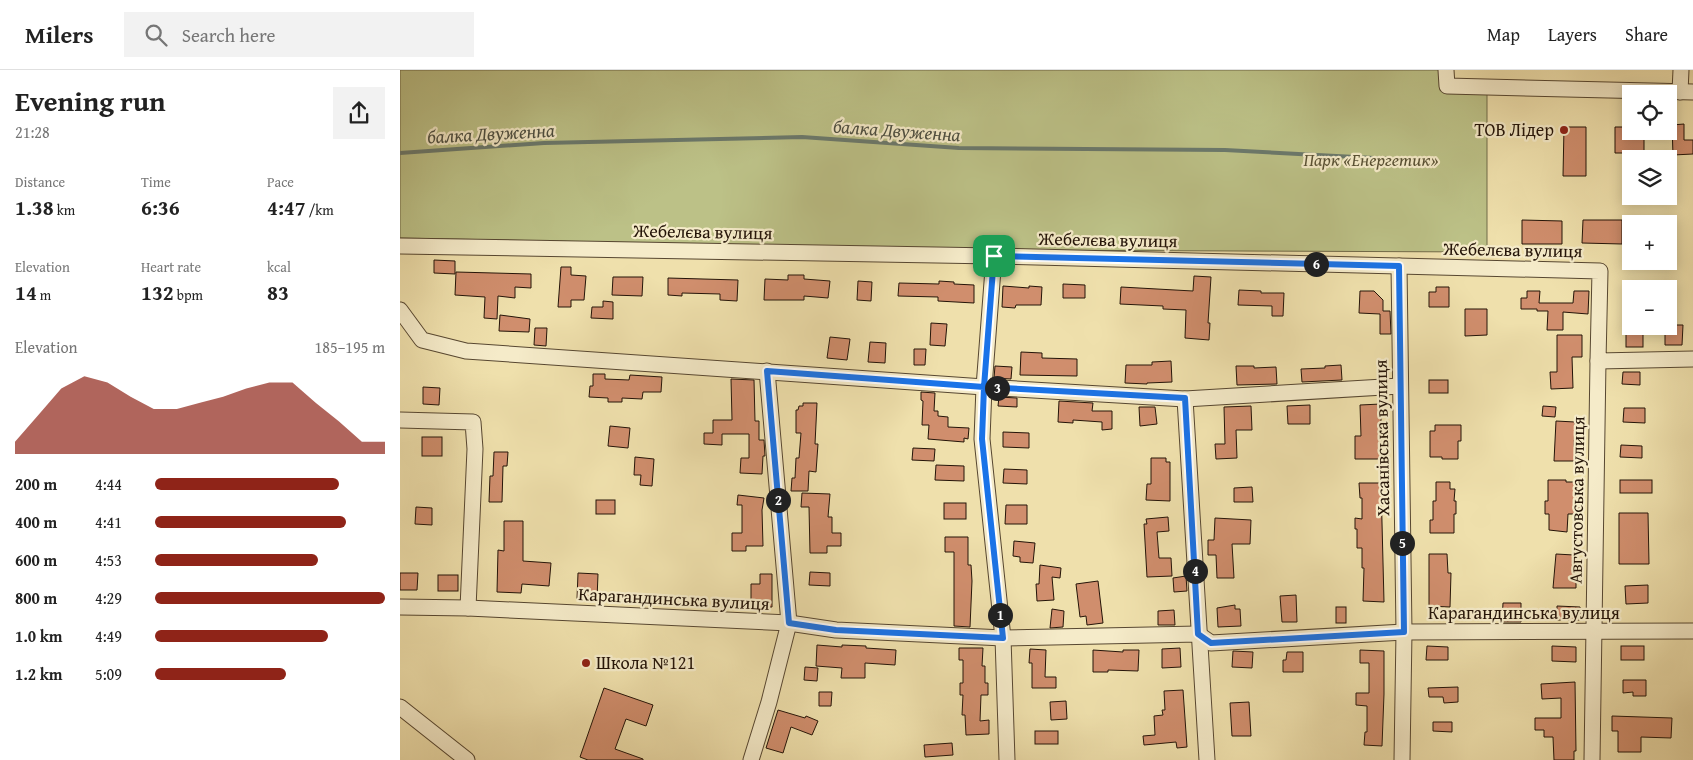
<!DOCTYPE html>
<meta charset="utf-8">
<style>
body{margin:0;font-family:"Gentium Book Plus",serif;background:#f2f2f2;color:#222;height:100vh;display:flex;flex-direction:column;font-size:19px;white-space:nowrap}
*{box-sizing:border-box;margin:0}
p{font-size:16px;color:#767676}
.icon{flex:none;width:28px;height:28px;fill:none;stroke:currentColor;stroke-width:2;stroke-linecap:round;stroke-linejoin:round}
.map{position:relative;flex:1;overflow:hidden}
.sheet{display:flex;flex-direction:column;background:#fff;width:400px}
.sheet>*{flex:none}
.controls{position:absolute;left:1222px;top:15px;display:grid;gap:10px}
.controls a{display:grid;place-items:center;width:55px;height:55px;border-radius:0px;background:#fff;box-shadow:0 2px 12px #0003;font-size:25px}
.pin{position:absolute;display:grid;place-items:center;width:42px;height:42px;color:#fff;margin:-21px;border-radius:10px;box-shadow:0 2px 8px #0006}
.km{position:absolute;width:25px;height:25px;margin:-12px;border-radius:50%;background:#222;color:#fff;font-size:14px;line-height:25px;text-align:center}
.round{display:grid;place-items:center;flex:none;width:52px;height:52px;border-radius:0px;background:#f2f2f2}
.headline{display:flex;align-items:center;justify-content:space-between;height:85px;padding:0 15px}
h1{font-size:28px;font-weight:600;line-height:38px}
.figures{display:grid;grid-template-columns:repeat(3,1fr);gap:8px;height:85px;padding:5px 15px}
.figures div{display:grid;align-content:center}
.figures b{font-size:21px;font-weight:600}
.figures small{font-size:14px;font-weight:400}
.figures p{font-size:14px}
.chart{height:140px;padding:10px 15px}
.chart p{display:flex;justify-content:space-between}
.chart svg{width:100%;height:90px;margin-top:5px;fill:#8f2418;opacity:.7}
ul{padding:0 15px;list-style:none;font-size:16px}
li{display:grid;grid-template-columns:80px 60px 1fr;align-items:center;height:38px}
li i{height:12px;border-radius:6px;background:#8f2418}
header{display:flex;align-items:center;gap:30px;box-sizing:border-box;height:70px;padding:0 25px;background:#fff;border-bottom:1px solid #e0e0e0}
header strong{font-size:24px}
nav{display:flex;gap:28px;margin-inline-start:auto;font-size:18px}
.search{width:350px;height:45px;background:#f2f2f2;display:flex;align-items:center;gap:12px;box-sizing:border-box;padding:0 18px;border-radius:0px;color:#767676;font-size:19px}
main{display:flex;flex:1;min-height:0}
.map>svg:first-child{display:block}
.green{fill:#bcc187;stroke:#706a48}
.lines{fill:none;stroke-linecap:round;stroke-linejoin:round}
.stream{stroke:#6b796c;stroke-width:4}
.building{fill:#d08e6d;stroke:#241408}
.street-casing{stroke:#574731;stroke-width:17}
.street{stroke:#f5ebc9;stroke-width:15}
.route-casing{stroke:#fff;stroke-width:10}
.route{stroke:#1a73e8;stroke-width:6}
.poi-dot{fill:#8f2418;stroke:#f5ebc9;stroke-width:2}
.labels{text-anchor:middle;stroke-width:4.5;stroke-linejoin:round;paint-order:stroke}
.poi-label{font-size:18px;fill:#241408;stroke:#f5ebc9;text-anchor:end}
.park-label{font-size:18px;font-style:italic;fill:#595134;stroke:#f5ebc9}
.street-label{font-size:18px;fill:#241408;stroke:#f5ebc9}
.water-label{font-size:19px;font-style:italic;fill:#4d4f42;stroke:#f5ebc9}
</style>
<header>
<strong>Milers</strong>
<div class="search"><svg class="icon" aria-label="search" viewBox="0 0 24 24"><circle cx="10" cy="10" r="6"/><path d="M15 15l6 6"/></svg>Search here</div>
<nav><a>Map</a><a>Layers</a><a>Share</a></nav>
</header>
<main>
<section class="sheet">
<div class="headline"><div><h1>Evening run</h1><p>21:28</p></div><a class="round"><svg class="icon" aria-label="share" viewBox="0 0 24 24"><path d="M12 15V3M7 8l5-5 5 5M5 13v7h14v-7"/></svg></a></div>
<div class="figures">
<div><p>Distance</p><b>1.38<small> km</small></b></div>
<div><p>Time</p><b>6:36</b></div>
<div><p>Pace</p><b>4:47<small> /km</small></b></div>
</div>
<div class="figures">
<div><p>Elevation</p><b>14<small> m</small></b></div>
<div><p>Heart rate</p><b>132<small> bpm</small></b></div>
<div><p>kcal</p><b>83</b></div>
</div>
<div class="chart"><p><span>Elevation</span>185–195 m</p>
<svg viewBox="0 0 160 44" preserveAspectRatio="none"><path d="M0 44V38L10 25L20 12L30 6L40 9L50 16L60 22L70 22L80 19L90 16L100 12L110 9L120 9L130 19L140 28L150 38L160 38V44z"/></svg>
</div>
<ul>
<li><b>200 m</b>4:44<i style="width:80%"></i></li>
<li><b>400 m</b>4:41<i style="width:83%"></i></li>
<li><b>600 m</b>4:53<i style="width:71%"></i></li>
<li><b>800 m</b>4:29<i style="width:100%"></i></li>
<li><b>1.0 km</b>4:49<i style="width:75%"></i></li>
<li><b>1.2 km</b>5:09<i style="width:57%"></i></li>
</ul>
</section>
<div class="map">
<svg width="1293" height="690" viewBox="0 0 1293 690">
<rect width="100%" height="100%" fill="#efe0ac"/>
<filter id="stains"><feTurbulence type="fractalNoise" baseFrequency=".004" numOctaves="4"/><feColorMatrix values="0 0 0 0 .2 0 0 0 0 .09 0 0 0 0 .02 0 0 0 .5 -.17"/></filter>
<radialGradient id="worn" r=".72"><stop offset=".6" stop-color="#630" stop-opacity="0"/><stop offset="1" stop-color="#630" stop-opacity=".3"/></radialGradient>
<!-- green -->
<path class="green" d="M0,0h1043l1,19 43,1v162l-492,-2 -595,-12z"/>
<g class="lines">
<!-- stream -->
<path class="stream" d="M0,83l144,-10 258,-6 157,11 266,2 168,9"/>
</g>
<!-- building -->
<g class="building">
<path d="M1284,54v16h9v14l-20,1 -1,-30z"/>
<path d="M1164,57h22v49h-23z"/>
<path d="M1215,57h16v4h13v22h-29z"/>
<path d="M1122,150l40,1v23h-40z"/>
<path d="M1183,150h39v24l-40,-1z"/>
<path d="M34,190l21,1v13l-21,-1z"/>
<path d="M161,197h10v8l15,1 -2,24h-13v7h-13z"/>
<path d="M56,202l75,2v14l-16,-1v11l-17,-2 -1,23 -13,-1 1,-21 -30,-2z"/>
<path d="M388,205h16v4l26,2 -2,17 -24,-2v4h-40l1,-21 23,1z"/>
<path d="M794,206l17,1 -3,46h2l-1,17 -24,-2 1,-28 -23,-1v-3l-43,-2 1,-17 72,4z"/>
<path d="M213,207h30l-1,19 -30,-1z"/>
<path d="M268,208l70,2 -1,21 -17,-1v-6l-38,-1v3l-14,-1z"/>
<path d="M458,211l14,1 -1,19 -14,-1z"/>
<path d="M539,211l15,1v2l20,1v18l-36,-2v-4l-40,-1 1,-13 40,1z"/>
<path d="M663,214l22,1v13h-22z"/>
<path d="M603,216l26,2v-2l13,1 -1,18h-25l-1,3 -13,-1z"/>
<path d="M1036,217h13v20h-20v-15h7z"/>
<path d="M839,220l22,1v2h23l-1,23h-11v-10l-34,-1z"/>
<path d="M960,221h14l9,9v11h7l1,23h-11v-20l-21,-1z"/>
<path d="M1127,221h13l-1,12h34l1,-12h15l-1,23 -25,-2v18h-16l1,-19h-11v-2h-16v-11h6z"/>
<path d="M203,231l10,1v17l-22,-1 1,-11h11z"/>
<path d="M1065,239h22v26l-22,1z"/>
<path d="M100,245l30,4 -1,13 -30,-1z"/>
<path d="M531,253l16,1 -2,22 -15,-1z"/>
<path d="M1269,255h14l-1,20h-17v-19z"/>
<rect x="1226" y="256" width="17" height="21"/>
<path d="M135,258h12l-1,18 -12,-1z"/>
<path d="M1157,265h25v22h-10l1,31 -22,1 -1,-17h7z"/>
<path d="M430,267l20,2 -3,21 -20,-2z"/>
<path d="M470,272l16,1 -1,20 -17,-1z"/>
<path d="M514,279h12l-1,16h-11z"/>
<path d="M621,282l21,1v5l35,1v17l-57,-1z"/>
<path d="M771,291l1,21 -25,1v1l-22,-1 1,-18h26v-3z"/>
<path d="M941,295l1,15 -40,2 -1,-13 24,-1v-2z"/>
<path d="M595,296l17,1 -1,12 -17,-1z"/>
<path d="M836,296h18v2l22,-1 1,17 -40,1z"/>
<path d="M1223,302h17v13l-18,-1z"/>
<path d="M193,304h12v5l24,1 1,-5 32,2 -1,15h-18l-1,7 -20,-1v4h-14v-4l-19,-1 1,-11h3z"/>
<path d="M331,309l23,1 1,41h4v19h5l1,16h-2l-1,18 -22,-1 1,-15h8v-24h-27v11l-18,-1v-11h9v-13h19z"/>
<rect x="1029" y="310" width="19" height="13"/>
<path d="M23,317l17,1 -1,17 -16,-1z"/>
<path d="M521,322l14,1 -1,18h4v5l10,1v10l21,1 -1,11 -4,-1v4l-36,-3 1,-14h-7l1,-24 -2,-1z"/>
<path d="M599,327l18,1v9l-19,-1z"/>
<path d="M659,331l34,2 -1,8h20v18l-10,1v-8l-29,-2v3l-15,-1z"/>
<path d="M403,333h14l-2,41h3l-2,28 -7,-1 -1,20h-17l1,-13h3l1,-20h3l2,-25h-5v-23h2l1,-4h4z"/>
<path d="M981,334v55h-26v-23h6l-1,-31z"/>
<path d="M910,335v19h-22l-1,-18z"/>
<path d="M851,336l1,24h-16l1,28 -21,1 -1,-15h10l-1,-37z"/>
<path d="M1143,336l13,1 -1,10 -13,-1z"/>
<path d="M739,337h16l2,17 -17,2z"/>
<path d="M1224,338h21v15l-22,-1z"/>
<path d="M1156,351l19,1 -1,25h3v14h-23z"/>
<path d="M1035,355h26v16h-3v18h-16v-2h-12v-26h5z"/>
<path d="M210,356l20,2 -2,20 -20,-2z"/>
<path d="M603,362l26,1v15l-26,-1z"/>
<rect x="22" y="367" width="20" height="19"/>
<path d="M1221,375l21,1v12l-22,-1z"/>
<path d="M513,378l22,1 -1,12 -22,-1z"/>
<path d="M94,382h14l-1,14h-4l-1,36h-13l1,-26h3z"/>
<path d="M235,387l19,2 -2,27 -12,-1 1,-10h-7z"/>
<path d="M751,388h15v4h4v39l-24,-1 1,-16h4z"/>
<path d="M536,395l28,1v15l-29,-1z"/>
<path d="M604,399l23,1v14l-24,-1z"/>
<path d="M1148,410h18v2h14l-1,32h-11l-1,18 -18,-2v-16h-4v-13h3z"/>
<rect x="1220" y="410" width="32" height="13"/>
<path d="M1036,412h14v7h5l-1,12h2v13h-2v19h-24v-13h3v-19h3z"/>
<path d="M959,413h22l3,119 -21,-1 1,-33h-2v-20h-5v-19h-2v-11l7,1v-21h-2z"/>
<path d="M852,417l1,15h-19v-14z"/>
<path d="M402,423l28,1 -2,23h4v16h9v13h-14v7h-17l-1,-46h-8z"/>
<path d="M338,425l26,3 -2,12 1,36h-17v5h-14v-18h10v-28h-5z"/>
<rect x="196" y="430" width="19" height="14"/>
<rect x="544" y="433" width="22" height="16"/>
<path d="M606,435h21v19h-22z"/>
<path d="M16,437l16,1v17l-17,-1z"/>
<path d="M1219,443h29l1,51h-30z"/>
<path d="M768,447l1,14 -12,1 2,26h12l1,18 -25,1 -3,-53h3l-1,-5z"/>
<path d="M815,448l36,2 -1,24h-18l2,34h-17l-1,-23h-8v-15h6z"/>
<path d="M104,451h19v40l28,2 -2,23 -27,-2 -1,9 -24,-1 1,-42 6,1z"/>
<path d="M545,467h23v28h3l1,16 -2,46 -16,-1v-74h-9z"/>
<path d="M614,471l21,2 -2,20 -13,-1v-5l-7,-1z"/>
<path d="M1029,484h18l1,19h3l-1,34 -21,-1z"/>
<path d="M1156,484l18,1v20h2v13h-23z"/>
<path d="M640,495l21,3 -1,10 -8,-1 2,23 -17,1 -1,-17h3z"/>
<path d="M410,502l20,1v13l-21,-1z"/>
<path d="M0,503h18l-1,17h-17z"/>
<path d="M178,503l20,1 -1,25h-20z"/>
<path d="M360,504h12v33h-21v-23h9z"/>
<rect x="38" y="505" width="20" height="16"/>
<path d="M786,506l1,15 -13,1 -1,-14z"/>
<path d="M698,511l5,42 -16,2 -1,-9 -6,1 -4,-33z"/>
<path d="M1248,515v18l-22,1 -1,-18z"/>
<path d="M896,525l1,27h-15l-2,-26z"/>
<path d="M1103,533h18v19h-19z"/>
<path d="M835,535v4h5l1,17 -23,1 -1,-19z"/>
<path d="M1157,536l23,1v13h-23z"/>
<rect x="936" y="537" width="10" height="16"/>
<path d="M652,539l12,2 -1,16 -13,1z"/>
<path d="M774,540l1,15h-17v-14z"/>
<path d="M417,575l25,2v-2l24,1v2l30,2 -1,15 -30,-2v15h-24l1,-10 -26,-2z"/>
<path d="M1027,576l21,1v13h-22z"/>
<path d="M1152,576l24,1v15l-24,-1z"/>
<rect x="1221" y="576" width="23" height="14"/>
<path d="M559,578h24l-1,18h3v17h3v12h-7l-1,26 9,-1v14l-23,1 -1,-20h-3l1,-20h-3v-12h3v-23h-4z"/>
<path d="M780,578l1,19 -19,1v-19z"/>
<path d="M630,579l16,1 -1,27h11v11h-24v-25h-3z"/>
<path d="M693,580l30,2v-2h16l-1,21 -30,-1v2h-15z"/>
<path d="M960,580l24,1v43l-2,52 -18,-1 1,-13h2v-26l-11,-1v-12h13v-30h-9z"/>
<path d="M833,581l20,1 -1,16 -20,-1z"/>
<path d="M887,582h16v20h-20v-12h3z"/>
<path d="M405,597l13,1 -1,13 -13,-1z"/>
<path d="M1223,610h23v16h-13v-4l-10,1z"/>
<path d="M1175,612l1,69h-2v9h-20l-1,-23h-9v-7h-9v-12h26v-20l-19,1 -1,-15z"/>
<path d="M1058,617v15l-14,1 -1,-6h-14l-1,-9z"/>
<path d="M204,618l49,17 -7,21 -20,-7 -11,30 28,10v1h-55l-8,-3z"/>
<path d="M783,620l4,57 -10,1 -1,-6 -32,3 -1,-9 12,-1 -1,-19 9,-1 -1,-5h3l-1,-19z"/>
<path d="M419,622h13l-1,14h-12z"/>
<path d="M666,631l1,18 -16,1 -1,-18z"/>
<path d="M849,632l2,34h-19l-2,-33z"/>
<path d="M378,640l27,8 1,-2 12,5 -6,14 -21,-8 -8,26 -17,-5z"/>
<path d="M1212,646l60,2 -1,20 -30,-1v15h-23v-21h-6z"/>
<path d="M1033,652h19v10l-19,-1z"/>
<rect x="635" y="661" width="23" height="13"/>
<path d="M552,673l1,12 -28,2 -1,-12z"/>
</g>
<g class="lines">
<!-- street casing -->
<g class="street-casing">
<g id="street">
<path d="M1046,0l1,16 246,6"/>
<path d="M1280,22l1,-22"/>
<path d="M0,176l594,10 606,15 -2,90 95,-2"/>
<path d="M594,186l-10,131 -2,52 21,199 4,122"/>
<path d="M999,196l5,366 -2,128"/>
<path d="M0,240l22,30 44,11 518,36 201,12 215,-13"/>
<path d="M785,329l22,361"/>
<path d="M0,350l73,2 2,27 -7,159"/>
<path d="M0,537l68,1 321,15 47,7 167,8 195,-4 13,9 193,-11 289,-1"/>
<path d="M0,637l67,53"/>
<path d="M351,690l18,-58 20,-79 -22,-252"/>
<path d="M1192,690l6,-399"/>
</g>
</g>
<!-- street -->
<use href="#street" class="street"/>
</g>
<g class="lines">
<!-- route casing -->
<g class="route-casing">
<path id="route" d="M594,186l-10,131 -2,52 21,199 -167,-8 -47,-7 -22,-252 217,16 201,11 13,236 13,9 193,-11 -5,-366 -405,-10"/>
</g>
<!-- route -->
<use href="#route" class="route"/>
</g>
<!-- markers -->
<g class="poi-dot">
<circle cx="1164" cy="60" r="5"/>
<circle cx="186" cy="593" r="5"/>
</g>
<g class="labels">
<!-- poi labels -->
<g class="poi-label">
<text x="1154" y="66">ТОВ Лідер</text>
<text x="196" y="599" text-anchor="start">Школа №121</text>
</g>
<!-- park labels -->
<g class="park-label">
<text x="971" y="96">Парк «Енергетик»</text>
</g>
<!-- street labels -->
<g class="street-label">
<text transform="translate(303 162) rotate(1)" y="6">Жебелєва вулиця</text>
<text transform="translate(708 170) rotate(1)" y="6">Жебелєва вулиця</text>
<text transform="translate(1113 180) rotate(1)" y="6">Жебелєва вулиця</text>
<text transform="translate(982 368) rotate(-91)" y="6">Хасанівська вулиця</text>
<text transform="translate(1177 430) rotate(-89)" y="6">Августовська вулиця</text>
<text transform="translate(274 529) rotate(3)" y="6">Карагандинська вулиця</text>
<text x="1124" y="549">Карагандинська вулиця</text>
</g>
<!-- water labels -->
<g class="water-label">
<text transform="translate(497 60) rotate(4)" y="7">балка Двуженна</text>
<text transform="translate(91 63) rotate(-3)" y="7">балка Двуженна</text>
</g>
</g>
<rect width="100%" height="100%" filter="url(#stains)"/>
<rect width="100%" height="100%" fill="url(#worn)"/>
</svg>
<div class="controls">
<a><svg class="icon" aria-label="locate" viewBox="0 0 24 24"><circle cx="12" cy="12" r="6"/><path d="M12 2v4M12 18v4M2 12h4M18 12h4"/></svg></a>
<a><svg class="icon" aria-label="layers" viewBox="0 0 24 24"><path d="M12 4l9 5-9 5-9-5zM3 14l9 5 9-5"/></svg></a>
<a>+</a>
<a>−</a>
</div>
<div class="pin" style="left:594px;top:186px;background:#1e9e55"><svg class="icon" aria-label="arrive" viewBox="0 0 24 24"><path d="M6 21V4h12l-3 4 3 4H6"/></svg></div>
<b class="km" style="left:600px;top:545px">1</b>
<b class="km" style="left:378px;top:430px">2</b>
<b class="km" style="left:597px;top:318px">3</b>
<b class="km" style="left:795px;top:501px">4</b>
<b class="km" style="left:1002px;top:473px">5</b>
<b class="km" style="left:916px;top:194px">6</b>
</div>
</main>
